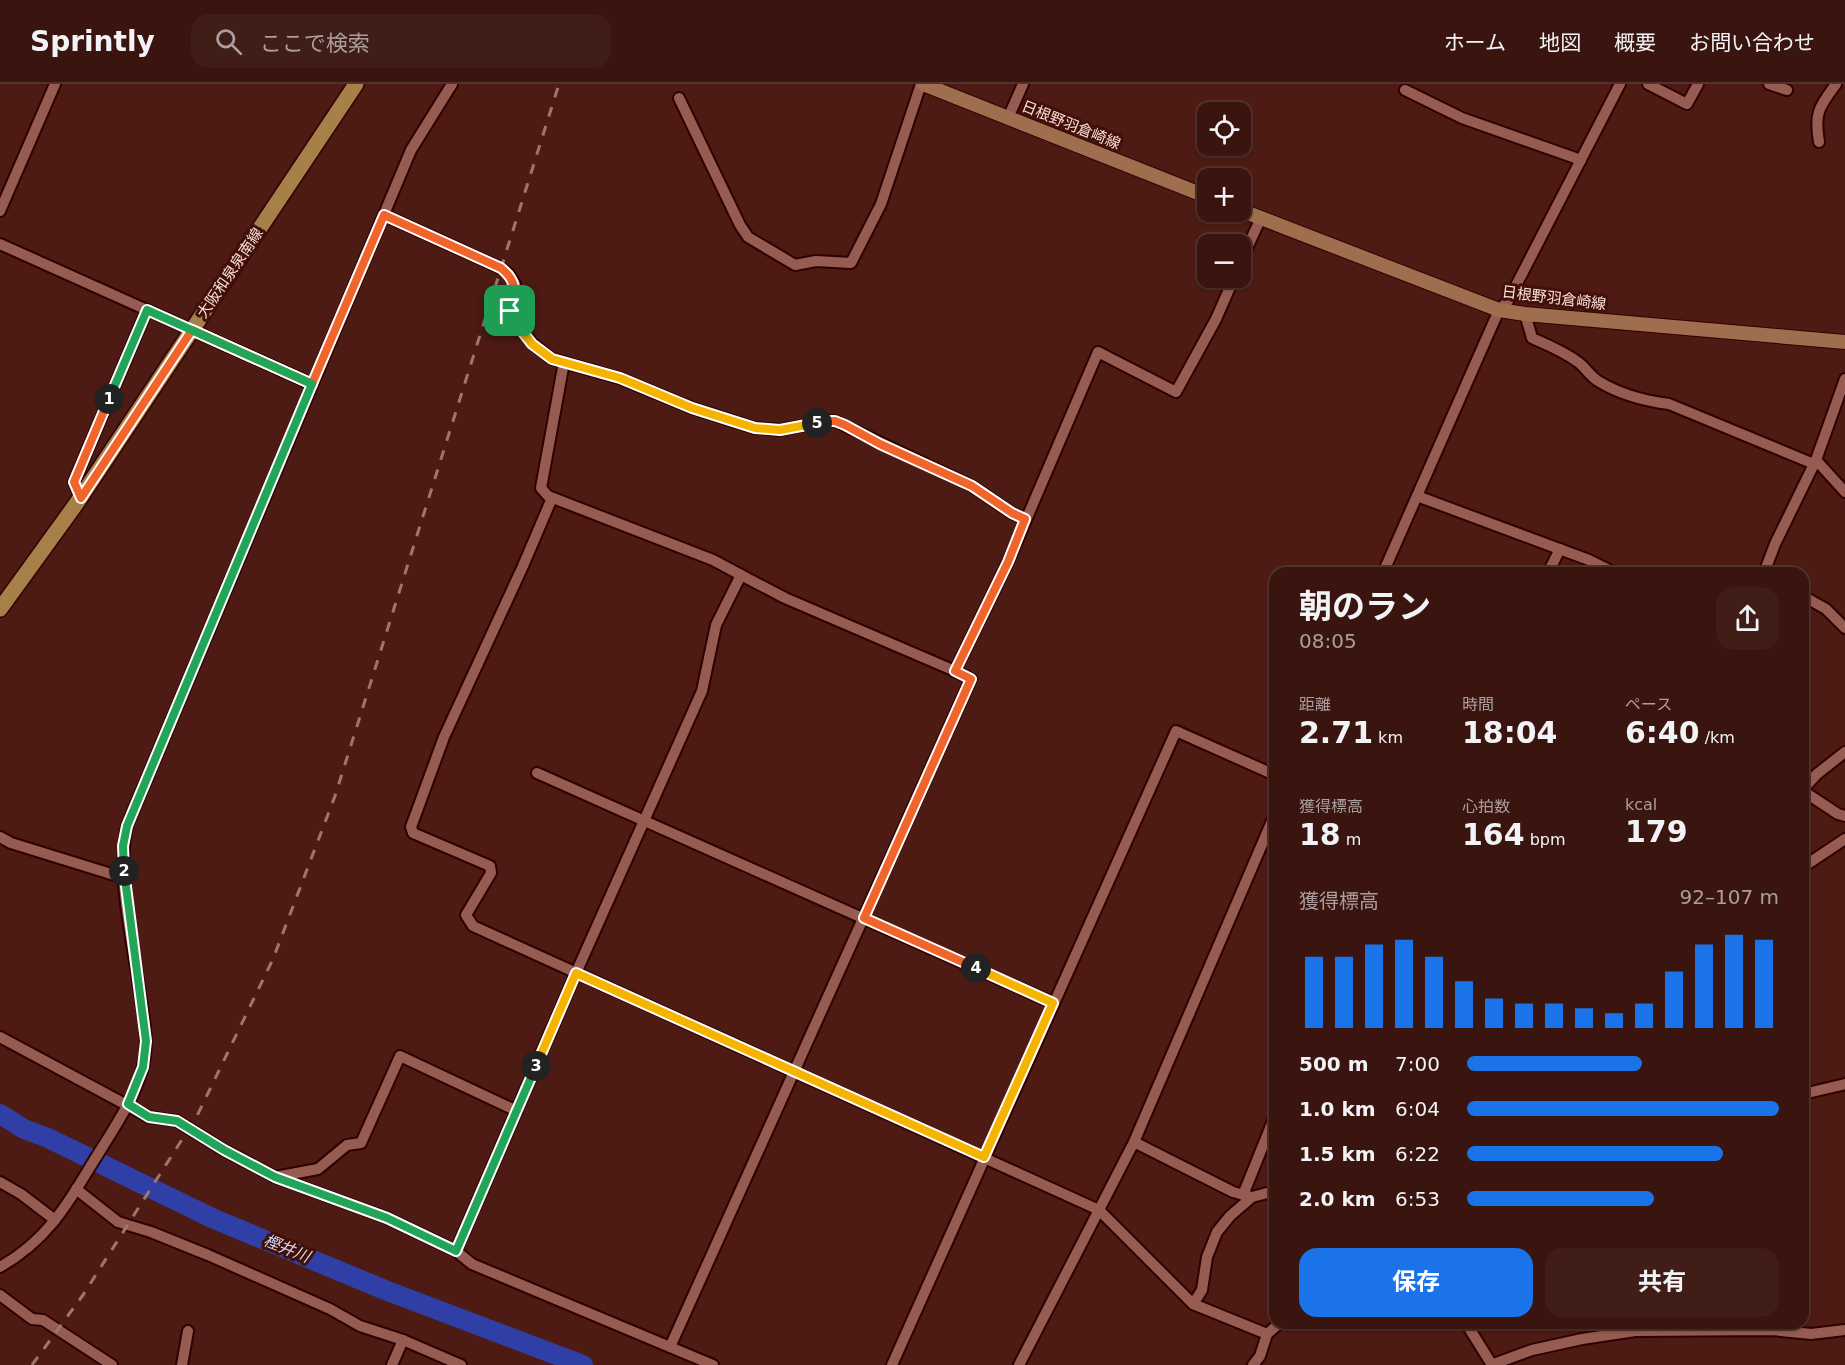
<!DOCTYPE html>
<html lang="ja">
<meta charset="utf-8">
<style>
body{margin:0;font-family:"DejaVu Sans","Noto Sans JP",sans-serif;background:#411d17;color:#f1f3f6;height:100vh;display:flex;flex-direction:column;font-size:22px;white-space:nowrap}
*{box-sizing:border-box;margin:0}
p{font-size:20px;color:#ab9e9e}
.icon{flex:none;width:33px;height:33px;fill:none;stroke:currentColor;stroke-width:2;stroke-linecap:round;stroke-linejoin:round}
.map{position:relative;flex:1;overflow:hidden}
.details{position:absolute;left:1269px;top:483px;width:540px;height:762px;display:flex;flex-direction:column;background:#3a140e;border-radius:18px;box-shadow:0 2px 4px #0004,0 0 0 2px #54332e}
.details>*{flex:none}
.buttons{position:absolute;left:1197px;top:18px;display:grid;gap:12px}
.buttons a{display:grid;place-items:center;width:54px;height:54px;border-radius:12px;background:#3a140e;box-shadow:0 2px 4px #0004,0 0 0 2px #54332e;font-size:30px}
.pin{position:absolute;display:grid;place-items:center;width:51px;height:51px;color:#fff;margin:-26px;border-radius:12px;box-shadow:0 3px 9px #0006}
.km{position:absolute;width:30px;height:30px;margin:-15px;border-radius:50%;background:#222;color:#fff;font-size:16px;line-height:30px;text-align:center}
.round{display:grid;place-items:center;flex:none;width:63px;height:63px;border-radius:18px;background:#411d17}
.summary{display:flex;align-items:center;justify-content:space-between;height:102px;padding:0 30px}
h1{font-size:33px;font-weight:700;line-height:45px}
.metrics{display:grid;grid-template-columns:repeat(3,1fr);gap:9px;height:102px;padding:6px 30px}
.metrics div{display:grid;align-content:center}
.metrics b{font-size:30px;font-weight:700}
.metrics small{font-size:16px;font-weight:400}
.metrics p{font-size:16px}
.chart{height:168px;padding:12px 30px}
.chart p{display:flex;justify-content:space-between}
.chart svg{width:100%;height:108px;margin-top:6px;stroke:#1a73e8;stroke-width:6}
.action{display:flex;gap:12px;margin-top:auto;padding:12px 30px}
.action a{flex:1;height:69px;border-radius:18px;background:#1a73e8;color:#fff;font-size:24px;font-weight:700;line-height:69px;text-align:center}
.action a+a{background:#411d17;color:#f1f3f6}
ul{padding:0 30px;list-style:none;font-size:20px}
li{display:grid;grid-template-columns:96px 72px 1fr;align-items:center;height:45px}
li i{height:15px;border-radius:8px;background:#1a73e8}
header{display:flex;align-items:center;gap:36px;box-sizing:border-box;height:84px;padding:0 30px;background:#3a140e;border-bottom:2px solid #54332e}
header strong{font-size:28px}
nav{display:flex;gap:33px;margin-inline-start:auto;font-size:21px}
.search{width:420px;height:54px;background:#411d17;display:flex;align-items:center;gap:15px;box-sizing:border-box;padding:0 21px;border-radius:18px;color:#ab9e9e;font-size:22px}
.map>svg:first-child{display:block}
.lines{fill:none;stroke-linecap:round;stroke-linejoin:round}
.river{stroke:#303fa6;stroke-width:20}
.street-casing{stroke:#300100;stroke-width:14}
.secondary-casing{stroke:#300100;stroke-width:16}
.primary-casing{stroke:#300100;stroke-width:18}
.street{stroke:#965c52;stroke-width:10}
.secondary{stroke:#9e6e4e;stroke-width:14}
.primary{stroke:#a77f49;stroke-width:15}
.rail{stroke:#9d766f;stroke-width:3;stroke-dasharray:10 10;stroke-linecap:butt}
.split-1-casing{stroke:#fff;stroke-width:12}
.split-2-casing{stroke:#fff;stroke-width:12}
.split-3-casing{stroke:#fff;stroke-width:12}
.split-4-casing{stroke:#fff;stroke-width:12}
.split-5-casing{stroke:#fff;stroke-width:12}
.split-6-casing{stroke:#fff;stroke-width:12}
.split-1{stroke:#f0652b;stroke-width:8}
.split-2{stroke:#22a559;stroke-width:8}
.split-3{stroke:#22a559;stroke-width:8}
.split-4{stroke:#f5b400;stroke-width:8}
.split-5{stroke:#f0652b;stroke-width:8}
.split-6{stroke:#f5b400;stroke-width:8}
.labels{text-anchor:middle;stroke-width:6;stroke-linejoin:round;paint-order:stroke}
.street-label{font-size:15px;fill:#fadfd9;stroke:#421009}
.water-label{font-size:16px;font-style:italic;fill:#d0d9f4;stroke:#421009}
</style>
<header>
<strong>Sprintly</strong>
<div class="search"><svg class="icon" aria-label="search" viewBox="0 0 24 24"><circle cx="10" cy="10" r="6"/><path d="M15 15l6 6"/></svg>ここで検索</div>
<nav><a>ホーム</a><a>地図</a><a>概要</a><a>お問い合わせ</a></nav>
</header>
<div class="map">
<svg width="1845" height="1281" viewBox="0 0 1845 1281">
<rect width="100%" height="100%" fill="#4d1b13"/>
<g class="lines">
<!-- river -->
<path class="river" d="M0,1030l24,15 24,9 164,80 173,72 198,75"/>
<!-- street casing -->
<g class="street-casing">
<g id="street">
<path d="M1648,0l39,20 11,-20"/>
<path d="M1769,0l18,6"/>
<path d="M1405,6l57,28 119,42"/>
<path d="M679,14l61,127 8,12 47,28 21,-4 35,2 30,-59 40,-120"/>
<path d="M1008,34l15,-34"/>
<path d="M1819,58c-5,-29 0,-35 17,-58"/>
<path d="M0,127l55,-127"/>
<path d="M384,131l117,53 8,6 6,10 -5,27 4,10 19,23 19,15 67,19 73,30 63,20 25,2 46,-9h9l137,65 40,27 13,6"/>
<path d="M0,160l312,140"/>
<path d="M1240,179l21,-45"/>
<path d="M1525,230l7,24c16,7 31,13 46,24 7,5 12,14 20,19 21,13 47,20 71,23l145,60"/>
<path d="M564,278l-23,126 7,8 165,64 28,15"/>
<path d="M1816,376l29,32"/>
<path d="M1417,412l172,64 26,13"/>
<path d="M81,414l-7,-16 73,-172"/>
<path d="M552,414l-29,68 -79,171 -33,90 2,6 77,33 1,7 -25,42 7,11 626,284 94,94 74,30"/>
<path d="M1383,489l116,-263 9,-9 112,-217"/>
<path d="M1548,489l12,-24"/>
<path d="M1764,489l11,-29 41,-84 29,-81"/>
<path d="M1803,512l23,13 19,19"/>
<path d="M537,689l516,230"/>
<path d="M1803,705l14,-15 28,-22"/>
<path d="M1803,707l35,23 7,2"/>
<path d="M0,753l11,6 113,35"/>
<path d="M1803,783l42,-28"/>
<path d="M0,953l149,80 28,4 47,29 51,27 112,41 69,33 16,13 241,101"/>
<path d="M1803,1010l42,-10"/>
<path d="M1134,1058l99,50 19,5"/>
<path d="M275,1093l43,-8 29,-24 14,-2 39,-87 117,55"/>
<path d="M0,1098l21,12 34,26"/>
<path d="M76,1105l42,33 33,10 57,23 122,54 30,17 43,14 58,25"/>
<path d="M1243,1111l32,-79"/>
<path d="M456,1167l120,-278 126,-282 14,-66 25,-50 44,23 170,73 53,-109 90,-210 78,40 40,-73 18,-41"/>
<path d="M0,1183c44,-25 65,-58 90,-100 17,-28 46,-69 53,-101 6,-23 1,-49 -3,-72 -7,-53 -24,-116 -13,-168l284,-676 41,-66"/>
<path d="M0,1211l32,24 11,1 69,45"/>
<path d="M1193,1220l9,-14 5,-33 10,-25 13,-16 22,-19 23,-6"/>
<path d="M1466,1239l26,42"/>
<path d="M670,1263l301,-668 -16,-8"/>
<path d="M182,1281l6,-34"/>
<path d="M392,1281l11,-25"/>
<path d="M892,1281l284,-634 99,44"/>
<path d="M1019,1281l115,-223 141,-328"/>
<path d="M1253,1281l7,-9 7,-22 13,-11"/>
<path d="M1491,1281l41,-15 50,-11 53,-8 137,-1 39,4 34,-4"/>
</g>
</g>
<!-- secondary casing -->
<g class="secondary-casing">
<g id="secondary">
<path d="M923,0l285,113"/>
<path d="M1240,126l259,100 26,4 320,28"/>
</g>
</g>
<!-- primary casing -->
<g class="primary-casing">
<path id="primary" d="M0,525l76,-105 280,-420"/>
</g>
<!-- street -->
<use href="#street" class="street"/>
<!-- secondary -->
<use href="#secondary" class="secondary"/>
<!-- primary -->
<use href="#primary" class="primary"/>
<!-- rail -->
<path class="rail" d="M32,1281l51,-70 114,-179 76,-157 62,-163 224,-712"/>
</g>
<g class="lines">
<!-- split-1 casing -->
<g class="split-1-casing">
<path id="split-1" d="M109,315l-35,83 7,16 111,-168 120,54 72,-169 117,53c18,15 13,23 9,43"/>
</g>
<!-- split-2 casing -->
<g class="split-2-casing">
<path id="split-2" d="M109,315l38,-89 165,74 -185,442 -4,20 1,25"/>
</g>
<!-- split-3 casing -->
<g class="split-3-casing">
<path id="split-3" d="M124,787l22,170 -3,26 -15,37 21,13 28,4 47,29 51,27 112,41 69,33 80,-185"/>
</g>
<!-- split-4 casing -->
<g class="split-4-casing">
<path id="split-4" d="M536,982l40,-93 408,184 69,-154 -77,-35"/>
</g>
<!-- split-5 casing -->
<g class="split-5-casing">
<path id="split-5" d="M817,339l9,-2h9l10,4 35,19 92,42 40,27 13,6 -17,43 -53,109 16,8 -107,239 112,50"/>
</g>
<!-- split-6 casing -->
<g class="split-6-casing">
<path id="split-6" d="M510,227l4,10 18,23 20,15 68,19 72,30 63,20 25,2 37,-7"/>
</g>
<!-- split-1 -->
<use href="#split-1" class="split-1"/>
<!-- split-2 -->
<use href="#split-2" class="split-2"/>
<!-- split-3 -->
<use href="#split-3" class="split-3"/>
<!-- split-4 -->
<use href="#split-4" class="split-4"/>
<!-- split-5 -->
<use href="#split-5" class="split-5"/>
<!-- split-6 -->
<use href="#split-6" class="split-6"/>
</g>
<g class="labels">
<!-- street labels -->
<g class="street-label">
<text transform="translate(1071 41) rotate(22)" y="5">日根野羽倉崎線</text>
<text transform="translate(230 189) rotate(-56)" y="5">大阪和泉泉南線</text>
<text transform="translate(1554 214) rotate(7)" y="5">日根野羽倉崎線</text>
</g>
<!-- water labels -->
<g class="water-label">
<text transform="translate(287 1164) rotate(22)" y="6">樫井川</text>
</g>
</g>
</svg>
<div class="buttons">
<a><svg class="icon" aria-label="locate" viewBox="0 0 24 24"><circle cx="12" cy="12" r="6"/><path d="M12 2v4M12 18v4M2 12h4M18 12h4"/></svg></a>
<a>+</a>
<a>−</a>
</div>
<div class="pin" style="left:510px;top:227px;background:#1e9e55"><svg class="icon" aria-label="arrive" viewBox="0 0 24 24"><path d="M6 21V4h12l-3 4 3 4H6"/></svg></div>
<b class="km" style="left:109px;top:315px">1</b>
<b class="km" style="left:124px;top:787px">2</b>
<b class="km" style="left:536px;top:982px">3</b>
<b class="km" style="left:976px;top:884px">4</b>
<b class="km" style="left:817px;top:339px">5</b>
<section class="details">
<div class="summary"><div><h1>朝のラン</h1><p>08:05</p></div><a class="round"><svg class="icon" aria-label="share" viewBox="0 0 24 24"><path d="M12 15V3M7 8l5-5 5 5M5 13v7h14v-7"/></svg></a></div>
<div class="metrics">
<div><p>距離</p><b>2.71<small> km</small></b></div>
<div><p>時間</p><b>18:04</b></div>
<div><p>ペース</p><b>6:40<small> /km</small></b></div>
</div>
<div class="metrics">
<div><p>獲得標高</p><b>18<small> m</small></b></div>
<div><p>心拍数</p><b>164<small> bpm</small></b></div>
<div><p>kcal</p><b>179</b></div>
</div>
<div class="chart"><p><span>獲得標高</span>92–107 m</p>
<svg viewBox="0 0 160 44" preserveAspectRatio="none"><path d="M5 44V15M15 44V15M25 44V10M35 44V8M45 44V15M55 44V25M65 44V32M75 44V34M85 44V34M95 44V36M105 44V38M115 44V34M125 44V21M135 44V10M145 44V6M155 44V8"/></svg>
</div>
<ul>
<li><b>500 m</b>7:00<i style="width:56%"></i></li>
<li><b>1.0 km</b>6:04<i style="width:100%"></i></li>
<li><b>1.5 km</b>6:22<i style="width:82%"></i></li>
<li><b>2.0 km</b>6:53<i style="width:60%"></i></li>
</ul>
<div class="action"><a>保存</a><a>共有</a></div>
</section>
</div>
